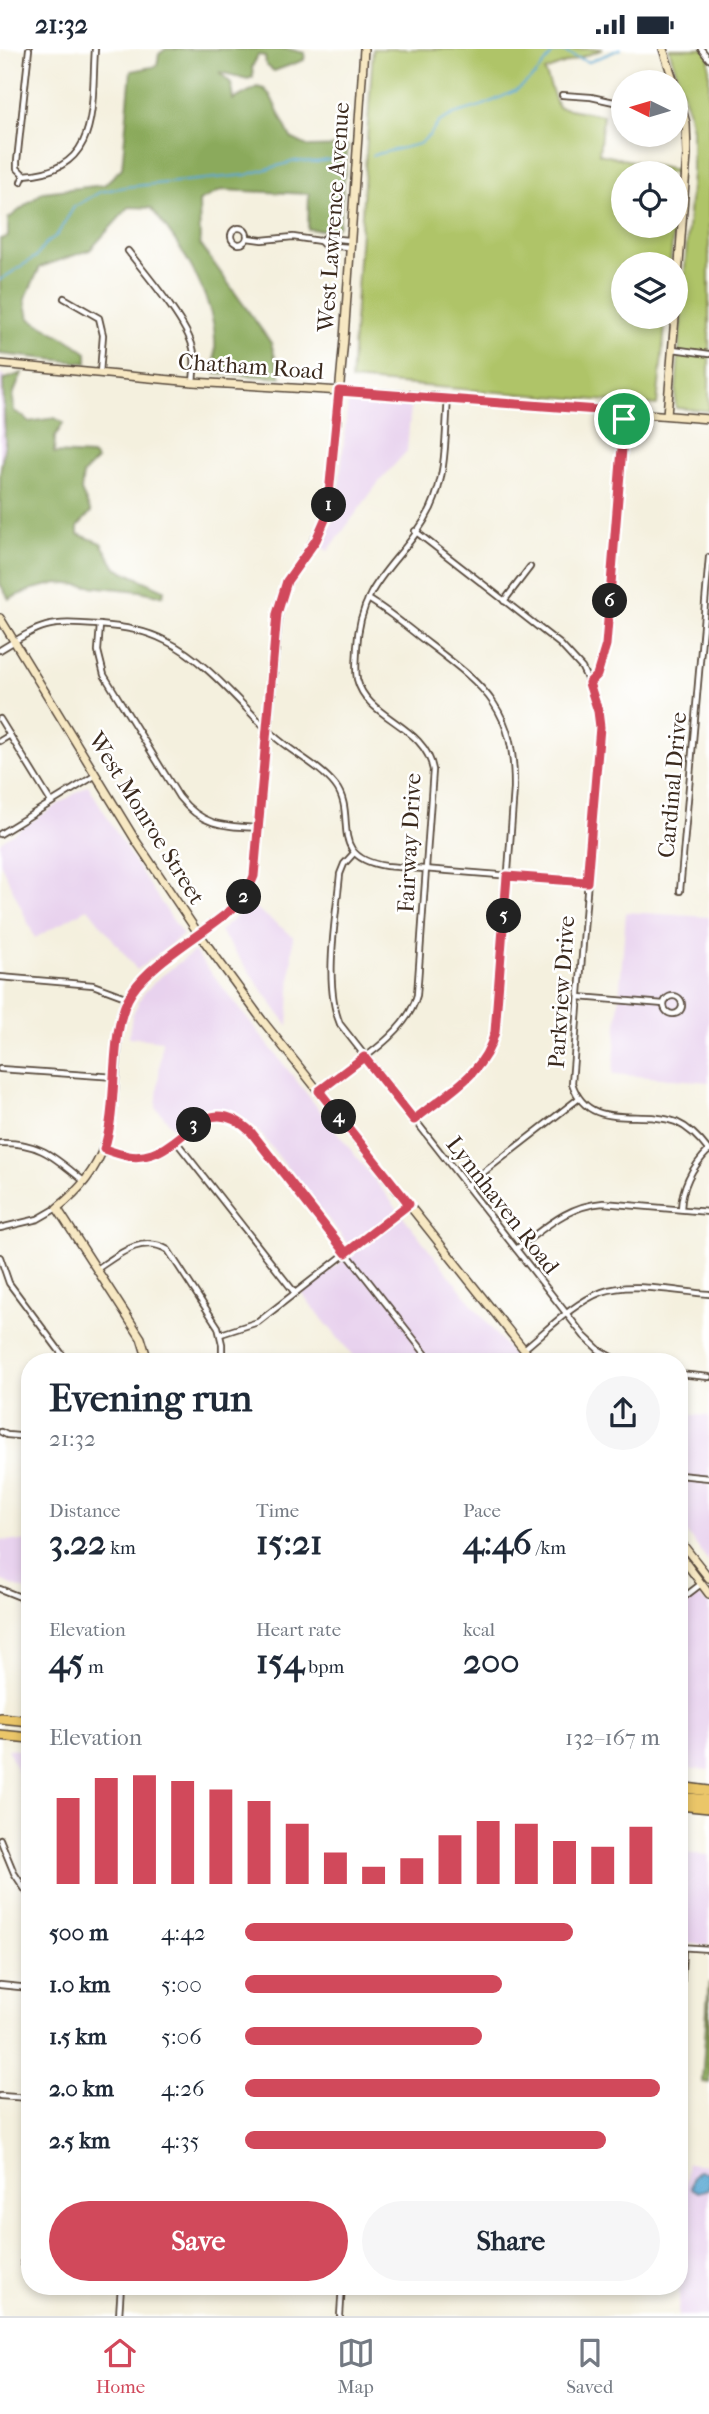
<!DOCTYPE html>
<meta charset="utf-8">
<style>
body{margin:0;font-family:"IM FELL French Canon",serif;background:#f6f6f7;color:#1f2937;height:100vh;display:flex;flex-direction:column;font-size:26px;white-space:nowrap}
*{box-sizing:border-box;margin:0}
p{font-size:23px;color:#747a83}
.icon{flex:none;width:38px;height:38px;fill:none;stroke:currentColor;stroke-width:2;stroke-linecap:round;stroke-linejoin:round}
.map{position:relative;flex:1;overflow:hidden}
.sheet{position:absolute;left:21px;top:1304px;width:667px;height:942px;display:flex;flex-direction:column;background:#fff;border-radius:28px;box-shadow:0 4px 10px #0003}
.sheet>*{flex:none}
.needle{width:46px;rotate:275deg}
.tools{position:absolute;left:611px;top:21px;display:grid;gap:14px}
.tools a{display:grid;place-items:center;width:77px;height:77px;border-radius:50%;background:#fff;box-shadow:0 4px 10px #0003;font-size:35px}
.pin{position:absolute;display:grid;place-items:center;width:60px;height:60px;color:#fff;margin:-30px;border:4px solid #fff;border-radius:50%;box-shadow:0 2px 7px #0007}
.km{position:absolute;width:35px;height:35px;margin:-18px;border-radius:50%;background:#222;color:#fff;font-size:19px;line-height:35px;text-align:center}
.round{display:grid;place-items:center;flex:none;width:74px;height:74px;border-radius:37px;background:#f6f6f7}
.head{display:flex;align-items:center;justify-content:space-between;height:119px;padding:0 28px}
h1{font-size:38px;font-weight:800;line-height:52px}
.metrics{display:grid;grid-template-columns:repeat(3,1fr);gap:10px;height:119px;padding:7px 28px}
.metrics div{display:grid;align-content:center}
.metrics b{font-size:35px;font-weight:800}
.metrics small{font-size:19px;font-weight:400}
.metrics p{font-size:19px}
.chart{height:196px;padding:14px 28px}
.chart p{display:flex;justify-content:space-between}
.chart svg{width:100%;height:126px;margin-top:7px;stroke:#d1495b;stroke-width:6}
.action{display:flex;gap:14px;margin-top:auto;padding:14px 28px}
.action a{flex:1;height:80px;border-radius:42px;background:#d1495b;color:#fff;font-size:28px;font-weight:800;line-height:80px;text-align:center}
.action a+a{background:#f6f6f7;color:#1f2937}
ul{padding:0 28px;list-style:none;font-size:23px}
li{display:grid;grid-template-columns:112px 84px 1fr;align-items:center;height:52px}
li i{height:18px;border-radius:9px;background:#d1495b}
.status{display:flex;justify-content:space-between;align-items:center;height:49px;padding:0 35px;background:#fff;direction:ltr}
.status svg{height:19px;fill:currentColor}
.tab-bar{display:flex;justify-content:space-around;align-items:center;height:98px;border-top:2px solid #e0e1e3;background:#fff;font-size:19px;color:#747a83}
.tab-bar a{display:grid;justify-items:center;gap:4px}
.tab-bar .selected{color:#d1495b}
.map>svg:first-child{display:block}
.built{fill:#e8d2ee}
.green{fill:#afc468;stroke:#757743;stroke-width:2}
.forest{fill:#8baa5c;stroke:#636a3d;stroke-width:2}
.water{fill:#5aa8d3;stroke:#4a6978;stroke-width:2}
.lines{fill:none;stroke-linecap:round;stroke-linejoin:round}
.stream{stroke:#5aa8d3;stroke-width:2}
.street-casing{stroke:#57483b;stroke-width:8}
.secondary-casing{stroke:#57483b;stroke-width:10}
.highway-casing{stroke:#57483b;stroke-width:12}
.street{stroke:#fff;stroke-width:4.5}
.secondary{stroke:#f7e8c3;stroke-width:7}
.highway{stroke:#ebc669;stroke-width:9}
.route-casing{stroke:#fff;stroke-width:14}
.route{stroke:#d1495b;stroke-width:9}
.labels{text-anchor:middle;stroke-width:5;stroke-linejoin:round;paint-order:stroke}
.street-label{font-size:23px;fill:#3b2a1e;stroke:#fff}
</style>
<div class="status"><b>21:32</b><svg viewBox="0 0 49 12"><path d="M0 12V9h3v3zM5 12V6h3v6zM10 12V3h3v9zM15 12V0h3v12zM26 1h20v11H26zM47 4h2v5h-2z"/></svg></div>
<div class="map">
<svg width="709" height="2267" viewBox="0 0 709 2267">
<rect width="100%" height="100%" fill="#fff"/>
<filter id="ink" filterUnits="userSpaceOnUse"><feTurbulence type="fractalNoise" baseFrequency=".0143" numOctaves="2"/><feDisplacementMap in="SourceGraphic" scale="14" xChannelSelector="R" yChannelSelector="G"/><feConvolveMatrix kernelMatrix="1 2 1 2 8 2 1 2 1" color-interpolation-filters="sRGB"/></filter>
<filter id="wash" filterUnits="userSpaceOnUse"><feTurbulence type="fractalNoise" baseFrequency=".00686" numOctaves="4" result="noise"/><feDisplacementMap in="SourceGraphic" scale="28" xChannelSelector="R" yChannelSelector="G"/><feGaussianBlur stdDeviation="1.57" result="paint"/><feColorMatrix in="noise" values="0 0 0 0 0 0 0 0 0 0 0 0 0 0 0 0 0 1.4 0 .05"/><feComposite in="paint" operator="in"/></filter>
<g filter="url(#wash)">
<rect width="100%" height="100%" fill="#f4f0de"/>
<!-- built -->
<g class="built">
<path d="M0,324l6,4 -3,3 2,61 -5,33z"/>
<path d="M348,351l63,3 -4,48 -28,31 -51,69 -9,-6 15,-25 3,-12z"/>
<path d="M88,736l46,77 49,73 -46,35 -49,-62 -53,30 -35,-76v-20z"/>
<path d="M250,855l43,32 -5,90 -68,-95z"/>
<path d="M626,863l83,5v165l-96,-8z"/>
<path d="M194,902l76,96 247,314h-160l-56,-68 53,-41 -95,-120 -19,-16 -28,-5 -18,7 -18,12 -20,-22 6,-67 -33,-4 3,-22 11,-21 12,-13z"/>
<path d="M679,1365l30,2v146l-30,-39z"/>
<path d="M0,1491l30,2v50l-30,-12z"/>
<path d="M698,1547l11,8v166l-30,-2v-158z"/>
<path d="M8,1700l22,2v51z"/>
<path d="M679,1804l30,2v90l-30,-2z"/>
<path d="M687,2114l22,2v151h-31z"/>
</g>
<!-- green -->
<g class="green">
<path d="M373,0h230l-58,22 13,36 45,8 -4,39 80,17 -3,39v-37h-53v53h51l-4,38h-47v53h43l-9,88 -306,-25z"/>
<path d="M669,0h40v362l-33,-3 -1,-4 17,-231v-44l-5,-24z"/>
</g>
<!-- forest -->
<g class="forest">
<path d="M166,0h121l18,4 -1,7 -30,11 -8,-6 -1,-9 -7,-1 -6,12 1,10 -5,2 -29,-7 12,11 2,17 24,-13 7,2 6,6 21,43 18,9 39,-1 -9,79 -7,6 -24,-2 1,-35 -87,-4 -23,11 1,43 71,99 10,35 -66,-5c0,-17 2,-38 -3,-55 -10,-40 -35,-78 -61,-110l-22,-1 -39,43 -50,17 -15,32 4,19 46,26 12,9v10l-87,-9v-115l8,-2v-18l35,-27 61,-7 18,-17 9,-97 26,-5 2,-12z"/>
<path d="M22,324l-9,22 1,16 9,5 5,6 27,-4 8,5 -8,14 -1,16 38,2 5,5 -14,14 -2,17 10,21 -13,14v8l23,9 15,25 48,22 -1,6 -23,-5 -82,-8 -25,6 -24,10 -9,-15v-110l5,-33 -2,-61z"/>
<path d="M709,1933v101l-7,-1z"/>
</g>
<!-- water -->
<path class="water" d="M698,2122l11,2v16l-11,3 -7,-4 2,-11z"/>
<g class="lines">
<!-- stream -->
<g class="stream">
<path d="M373,106l46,-11 11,-9 9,-13 15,-8 30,-9 33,-15 18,-14 18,-23 8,-2 28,11 31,-13"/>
<path d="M0,231l37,-24 8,-12 12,-9 17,-28 26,-15 25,-5 121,-12 49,-14 22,1 24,-4"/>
</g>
</g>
</g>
<g filter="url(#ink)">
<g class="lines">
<!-- street casing -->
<g class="street-casing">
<g id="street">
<path d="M701,0l8,10"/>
<path d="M562,46l29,2 32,7"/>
<path d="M24,126c77,-4 67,-68 71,-126"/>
<path d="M24,126l-7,-7v-7l12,-112"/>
<path d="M21,133l3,-7"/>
<circle cx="239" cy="187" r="8"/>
<path d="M247,189l15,2 31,-3 27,4 4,4 25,2"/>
<path d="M320,192l5,-3 25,2"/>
<path d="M128,202c17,22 59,71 65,97 3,11 1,23 0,34"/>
<path d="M64,249l35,20 4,17 -3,38"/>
<path d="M673,300l36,5"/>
<path d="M625,363l-19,233 -9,31 -8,7 10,28 1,16 -28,356c16,50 67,25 104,39 14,6 24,17 33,29"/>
<path d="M415,482l145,113 22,24 7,15"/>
<path d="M368,550c21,12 41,30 61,45 58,44 86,66 85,145l-17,233c-7,52 -47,68 -83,98"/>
<path d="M504,552l26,-34"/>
<path d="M100,576l-2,26 6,24 75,122c24,30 45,29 81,31"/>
<path d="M0,601c44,-27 47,-29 99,-25 24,2 46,5 67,16 40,19 75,64 107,94 19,18 46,30 62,50 24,30 -10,72 51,81l201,16"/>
<path d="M0,670l51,83"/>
<path d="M0,692l10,-6"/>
<path d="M0,785l96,-59"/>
<path d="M354,804l-10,11 -4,10c-4,44 -17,109 0,150l244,312 15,14 19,11"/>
<path d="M680,842l29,-334"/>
<path d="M0,928l93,8 35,13"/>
<circle cx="673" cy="956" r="9"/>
<path d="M579,948l85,7"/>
<path d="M0,1020l115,8"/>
<path d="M319,1042c31,-25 88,-55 98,-96l16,-225c-8,-46 -66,-50 -76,-91 -2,-11 0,-22 0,-32 3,-70 48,-85 74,-139 16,-34 14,-74 17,-110"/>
<path d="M175,1091l120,153"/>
<path d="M0,1094c41,-1 55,15 85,39"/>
<path d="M104,1100c16,6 31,11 48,5 35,-11 55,-64 99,-23l180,230"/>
<path d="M466,1137l112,-87"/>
<path d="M681,1160c1,-23 11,-42 28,-59"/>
<path d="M0,1179l38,-9 19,-11"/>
<path d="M516,1200c28,-20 50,-43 87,-46l106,9"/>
<path d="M0,1208l9,26 58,78"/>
<path d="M97,1220c22,-15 45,-35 71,-19l50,77 4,17v17"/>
<path d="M221,1285l37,-12 151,-118"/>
<path d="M524,1300c22,-18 51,-47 78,-57 29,-11 76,0 107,2"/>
<path d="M679,1325l30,3"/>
<path d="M1,1383l6,3 23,2"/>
<path d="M679,1426l30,3"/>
<path d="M0,1540l30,12"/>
<path d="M679,1552l22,-17"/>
<path d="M0,1790l14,34 16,24"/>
<path d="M679,1898l30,2"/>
<path d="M0,1936l30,3"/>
<path d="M680,1979l3,-81"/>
<path d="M0,2047l30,2"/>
<path d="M24,2215l6,-56"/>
<path d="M119,2267l2,-31"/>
<path d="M340,2267l2,-31"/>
</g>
</g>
<!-- secondary casing -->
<g class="secondary-casing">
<g id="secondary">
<path d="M663,0l11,33"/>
<path d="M676,39l10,35 1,32 -11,150"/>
<path d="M0,315l193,18 216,13 300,24"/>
<path d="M667,366l8,-98"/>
<path d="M0,569l136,223 58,86 68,93 271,341"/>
<path d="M148,1312l-7,-23 -84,-130c56,-43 55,-88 60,-153 1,-18 1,-37 9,-53 18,-37 81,-70 113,-99l7,-8 8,-19 25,-271c9,-38 42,-61 50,-100l15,-166 20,-290"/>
<path d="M679,1491l30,38"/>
<path d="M679,1505l30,40"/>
</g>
</g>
<!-- highway casing -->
<g class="highway-casing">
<g id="highway">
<path d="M0,1669l30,3"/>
<path d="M0,1686l30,3"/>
<path d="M679,1738l30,4"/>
<path d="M679,1748l30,3"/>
<path d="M679,1756l30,3"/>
</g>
</g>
<!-- street -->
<use href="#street" class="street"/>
<!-- secondary -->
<use href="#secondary" class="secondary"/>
<!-- highway -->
<use href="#highway" class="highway"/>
</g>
</g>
<g class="lines" filter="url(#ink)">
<!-- route casing -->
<g class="route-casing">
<path id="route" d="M339,342l286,21 -19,233 -9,30 -8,8 9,28 2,16 -13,155 -80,-6 -12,156c-11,43 -48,61 -81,88l-50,-63 -45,34 90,113 -63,49 -95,-121c-44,-42 -64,11 -99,22 -17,6 -31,1 -48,-5 16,-46 3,-120 28,-157 21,-32 77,-61 107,-89l7,-8 8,-19 23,-262 10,-33 29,-41 11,-25z"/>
</g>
<!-- route -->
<use href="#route" class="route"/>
</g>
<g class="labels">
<!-- street labels -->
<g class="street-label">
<text transform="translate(333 168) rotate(-86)" y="8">West Lawrence Avenue</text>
<text transform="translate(251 317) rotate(4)" y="8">Chatham Road</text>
<text transform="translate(672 736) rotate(-85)" y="8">Cardinal Drive</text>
<text transform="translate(147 769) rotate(58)" y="8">West Monroe Street</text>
<text transform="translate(409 794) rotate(-87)" y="8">Fairway Drive</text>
<text transform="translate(561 943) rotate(-86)" y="8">Parkview Drive</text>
<text transform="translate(503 1156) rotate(52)" y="8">Lynnhaven Road</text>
</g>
</g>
</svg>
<div class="tools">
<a><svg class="needle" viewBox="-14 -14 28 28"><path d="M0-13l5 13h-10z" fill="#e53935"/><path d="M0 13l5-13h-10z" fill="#747a83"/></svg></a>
<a><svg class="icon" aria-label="locate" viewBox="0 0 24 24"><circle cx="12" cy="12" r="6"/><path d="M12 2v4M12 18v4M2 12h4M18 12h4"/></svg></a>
<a><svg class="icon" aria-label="layers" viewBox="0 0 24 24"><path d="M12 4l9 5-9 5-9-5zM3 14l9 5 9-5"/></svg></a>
</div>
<div class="pin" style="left:624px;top:370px;background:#1e9e55"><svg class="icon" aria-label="arrive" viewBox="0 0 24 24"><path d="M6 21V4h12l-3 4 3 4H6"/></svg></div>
<b class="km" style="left:329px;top:456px">1</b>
<b class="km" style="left:244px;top:848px">2</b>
<b class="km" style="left:194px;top:1076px">3</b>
<b class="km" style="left:339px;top:1068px">4</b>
<b class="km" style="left:504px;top:867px">5</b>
<b class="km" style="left:610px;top:552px">6</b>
<section class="sheet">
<div class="head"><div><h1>Evening run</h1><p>21:32</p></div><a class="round"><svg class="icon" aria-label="share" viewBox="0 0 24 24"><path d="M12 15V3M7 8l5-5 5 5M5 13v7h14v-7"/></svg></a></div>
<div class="metrics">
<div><p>Distance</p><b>3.22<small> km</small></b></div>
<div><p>Time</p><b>15:21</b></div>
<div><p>Pace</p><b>4:46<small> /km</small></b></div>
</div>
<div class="metrics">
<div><p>Elevation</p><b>45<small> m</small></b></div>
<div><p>Heart rate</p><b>154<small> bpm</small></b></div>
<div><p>kcal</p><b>200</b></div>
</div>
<div class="chart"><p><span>Elevation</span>132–167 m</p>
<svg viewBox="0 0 160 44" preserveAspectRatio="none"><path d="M5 44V14M15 44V7M25 44V6M35 44V8M45 44V11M55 44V15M65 44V23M75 44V33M85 44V38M95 44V35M105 44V27M115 44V22M125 44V23M135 44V29M145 44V31M155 44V24"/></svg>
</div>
<ul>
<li><b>500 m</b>4:42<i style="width:79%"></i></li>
<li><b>1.0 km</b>5:00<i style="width:62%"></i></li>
<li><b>1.5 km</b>5:06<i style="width:57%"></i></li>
<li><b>2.0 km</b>4:26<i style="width:100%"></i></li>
<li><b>2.5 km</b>4:35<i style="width:87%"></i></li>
</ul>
<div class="action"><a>Save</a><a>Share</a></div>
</section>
</div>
<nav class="tab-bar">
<a class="selected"><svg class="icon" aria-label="home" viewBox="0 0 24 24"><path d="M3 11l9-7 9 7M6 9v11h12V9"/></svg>Home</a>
<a><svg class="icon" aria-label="map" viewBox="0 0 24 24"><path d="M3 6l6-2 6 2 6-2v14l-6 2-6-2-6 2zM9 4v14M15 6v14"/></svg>Map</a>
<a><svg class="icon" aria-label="saved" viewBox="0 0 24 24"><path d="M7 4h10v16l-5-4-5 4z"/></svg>Saved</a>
</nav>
